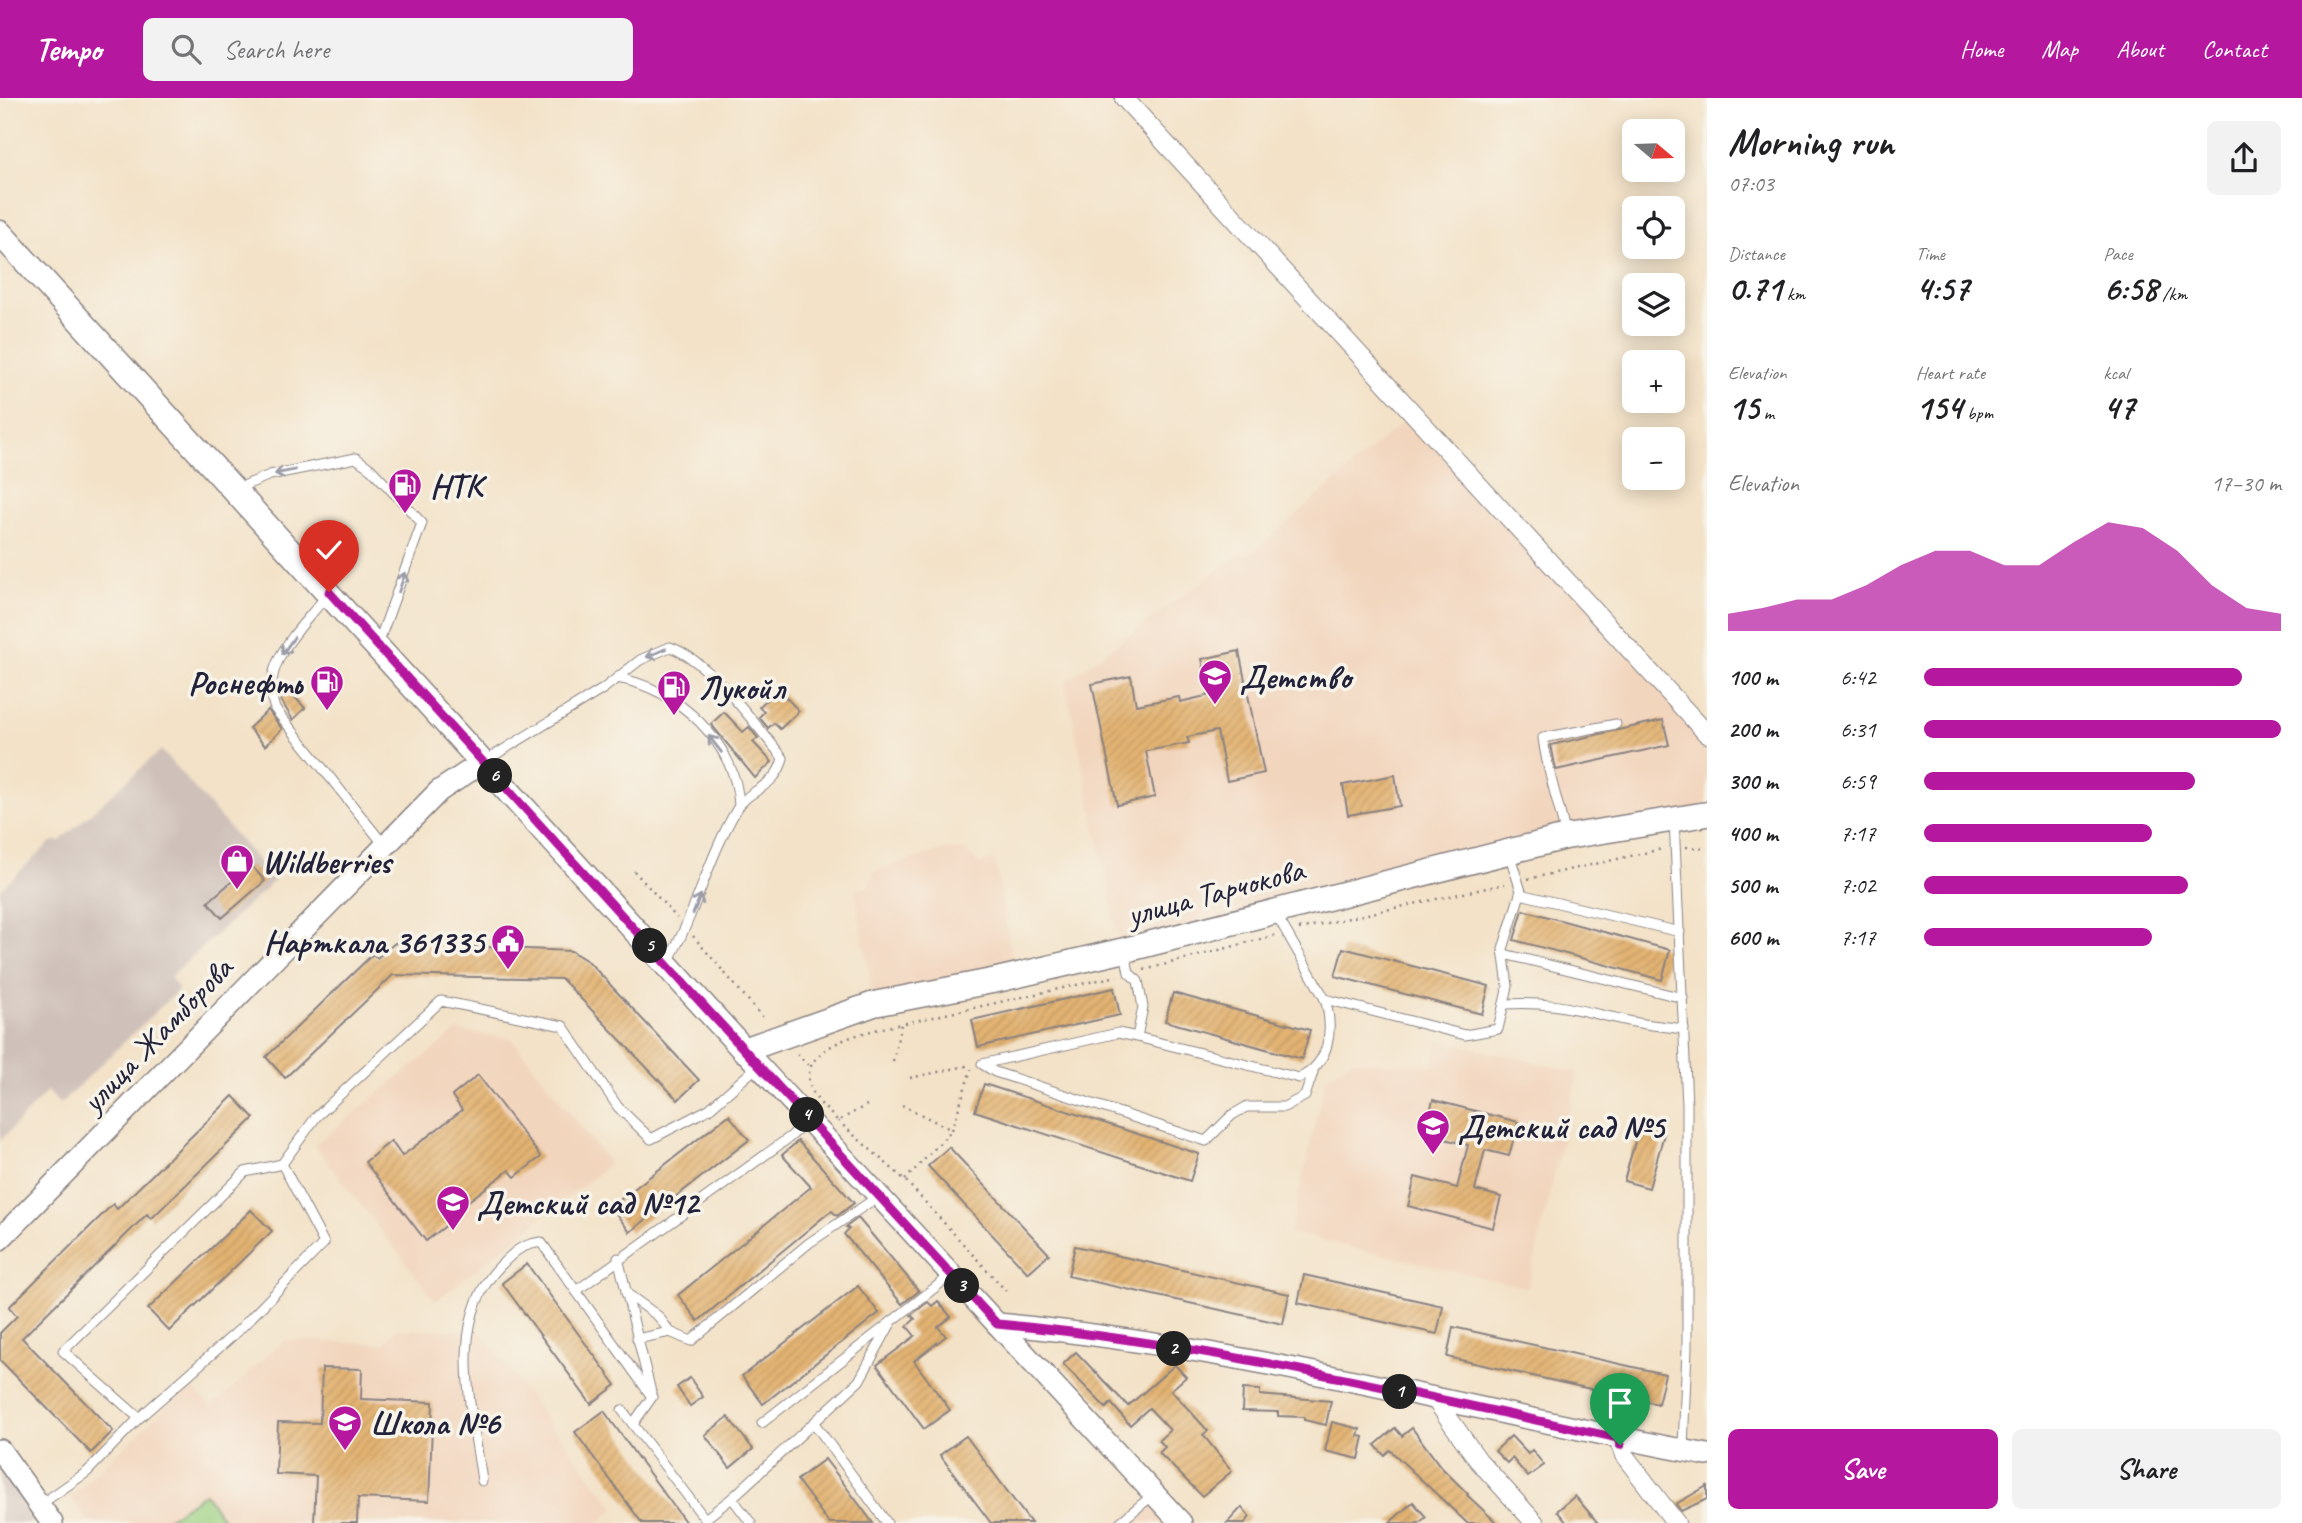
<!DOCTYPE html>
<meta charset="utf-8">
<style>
body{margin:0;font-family:Caveat,sans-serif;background:#f2f2f2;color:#202124;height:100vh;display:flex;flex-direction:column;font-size:26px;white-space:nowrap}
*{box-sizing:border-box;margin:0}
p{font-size:23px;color:#757577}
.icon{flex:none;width:38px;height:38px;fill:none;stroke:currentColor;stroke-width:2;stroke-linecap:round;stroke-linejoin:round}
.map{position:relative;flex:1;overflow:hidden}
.sheet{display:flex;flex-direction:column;background:#fff;width:595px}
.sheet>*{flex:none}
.needle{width:46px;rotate:109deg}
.fabs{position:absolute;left:1622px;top:21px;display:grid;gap:14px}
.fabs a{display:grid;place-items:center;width:63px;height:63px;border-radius:10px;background:#fff;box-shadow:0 4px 18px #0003;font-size:35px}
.pin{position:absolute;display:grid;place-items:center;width:60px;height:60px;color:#fff;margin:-72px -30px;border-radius:50% 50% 50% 0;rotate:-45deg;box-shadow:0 0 7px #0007}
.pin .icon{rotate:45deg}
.km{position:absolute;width:35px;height:35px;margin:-18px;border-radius:50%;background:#222;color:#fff;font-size:19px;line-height:35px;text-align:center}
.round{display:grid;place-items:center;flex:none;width:74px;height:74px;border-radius:10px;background:#f2f2f2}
.overview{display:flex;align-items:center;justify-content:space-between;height:119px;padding:0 21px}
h1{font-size:38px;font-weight:700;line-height:52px}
.stats{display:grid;grid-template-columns:repeat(3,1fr);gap:10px;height:119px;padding:7px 21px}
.stats div{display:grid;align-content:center}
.stats b{font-size:35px;font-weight:700}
.stats small{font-size:19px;font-weight:400}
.stats p{font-size:19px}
.chart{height:196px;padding:14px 21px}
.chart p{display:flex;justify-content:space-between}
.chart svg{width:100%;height:126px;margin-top:7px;fill:#b5179e;opacity:.7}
.action{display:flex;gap:14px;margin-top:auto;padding:14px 21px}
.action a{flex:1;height:80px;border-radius:10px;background:#b5179e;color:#fff;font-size:28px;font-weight:700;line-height:80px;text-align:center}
.action a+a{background:#f2f2f2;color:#202124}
ul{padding:0 21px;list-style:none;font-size:23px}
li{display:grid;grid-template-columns:112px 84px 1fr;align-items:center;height:52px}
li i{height:18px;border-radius:9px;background:#b5179e}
header{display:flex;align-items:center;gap:42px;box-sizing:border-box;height:98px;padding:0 35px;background:#b5179e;color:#fff}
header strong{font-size:33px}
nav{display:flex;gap:38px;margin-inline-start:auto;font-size:24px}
.search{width:490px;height:63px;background:#f2f2f2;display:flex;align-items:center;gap:18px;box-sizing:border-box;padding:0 24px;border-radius:10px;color:#757577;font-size:26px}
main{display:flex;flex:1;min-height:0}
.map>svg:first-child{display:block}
.built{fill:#f2d5bd}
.industrial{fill:#cfc1ba}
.garden{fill:#9dd283;stroke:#607a5f;stroke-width:2}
.building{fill:url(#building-hatch)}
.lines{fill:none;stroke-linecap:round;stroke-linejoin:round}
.service-casing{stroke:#8a8282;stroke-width:11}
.minor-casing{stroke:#8a8282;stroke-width:20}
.tertiary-casing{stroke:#8a8282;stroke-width:24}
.secondary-casing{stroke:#8a8282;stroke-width:27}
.path{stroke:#8a8282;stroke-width:2.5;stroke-dasharray:2 5;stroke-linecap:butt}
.service{stroke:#fff;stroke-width:9}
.minor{stroke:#fff;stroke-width:18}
.tertiary{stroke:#fff;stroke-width:21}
.secondary{stroke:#fff;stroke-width:24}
.oneway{stroke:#9c9ca7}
.route-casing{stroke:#fff;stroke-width:14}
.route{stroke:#b5179e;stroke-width:9}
.labels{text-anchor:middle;stroke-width:7;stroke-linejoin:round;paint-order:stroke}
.poi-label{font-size:33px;font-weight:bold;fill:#22223b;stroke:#f7f3e8;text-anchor:start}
.street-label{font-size:33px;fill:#22223b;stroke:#f7f3e8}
</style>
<header>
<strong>Tempo</strong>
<div class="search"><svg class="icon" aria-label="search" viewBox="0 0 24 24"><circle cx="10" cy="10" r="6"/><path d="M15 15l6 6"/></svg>Search here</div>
<nav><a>Home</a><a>Map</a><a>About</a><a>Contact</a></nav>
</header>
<main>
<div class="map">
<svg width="1707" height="1425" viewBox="0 0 1707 1425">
<defs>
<pattern id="building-hatch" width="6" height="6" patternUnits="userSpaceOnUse" patternTransform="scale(1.75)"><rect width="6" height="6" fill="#e3b372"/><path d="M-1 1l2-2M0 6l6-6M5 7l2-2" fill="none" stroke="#c29a64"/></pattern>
</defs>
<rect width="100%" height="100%" fill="#f7f3e8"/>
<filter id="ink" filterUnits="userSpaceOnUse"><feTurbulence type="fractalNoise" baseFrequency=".0143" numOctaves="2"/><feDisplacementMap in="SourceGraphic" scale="14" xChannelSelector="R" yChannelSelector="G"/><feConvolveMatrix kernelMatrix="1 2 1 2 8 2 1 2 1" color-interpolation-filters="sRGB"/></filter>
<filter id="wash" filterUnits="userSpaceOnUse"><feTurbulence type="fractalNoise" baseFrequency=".00686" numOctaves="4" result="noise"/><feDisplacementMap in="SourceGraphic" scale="28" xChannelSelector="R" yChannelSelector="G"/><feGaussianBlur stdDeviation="1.57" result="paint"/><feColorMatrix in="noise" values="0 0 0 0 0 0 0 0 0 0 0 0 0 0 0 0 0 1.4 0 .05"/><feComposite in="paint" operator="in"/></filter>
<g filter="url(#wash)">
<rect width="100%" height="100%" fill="#f3e2c8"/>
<!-- built -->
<g class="built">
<path d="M1413,315l294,321v80l-582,136 -8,-20 -52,-248 175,-128 10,1z"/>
<path d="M965,751l15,15 15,-5 20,116 -141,29 -19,-115 12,-2 9,-17 68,-20z"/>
<path d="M458,932l54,9 98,125 -174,137 -122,-156z"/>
<path d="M1439,942l139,32 -50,216 -238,-55 35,-153 27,-20 80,6z"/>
<path d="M397,1231l82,2 136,177 -16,15h-510l-18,-26 119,-112 22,22 73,-67 99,4z"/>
<path d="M1155,1396l26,29h-62z"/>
</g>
<!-- industrial -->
<g class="industrial">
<path d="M161,652l114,130 -105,97 9,12 -119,115 -13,-13 -47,50v-251l52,-49h8z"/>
<path d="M0,1352l52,73h-52z"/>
</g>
<!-- garden -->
<path class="garden" d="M205,1395l21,30h-64z"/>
<g id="blocks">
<!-- building -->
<g class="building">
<path d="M1239,553l25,122 -37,8 -10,-50 -30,6 2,6 -43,8 9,46 -38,8 -25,-121 39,-8 5,29 43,-8 1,5 30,-7 -8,-36z"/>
<path d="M778,591l21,22 -19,18 -6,-6 -6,5 -9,-11 5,-5 -5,-5z"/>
<path d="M289,593l16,17 -12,12 -13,-21z"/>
<path d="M268,612l14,19 -17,17 -16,-18z"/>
<path d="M724,614l19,20 6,-5 9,11 -5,4 19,20 -17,16 -44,-54z"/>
<path d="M1663,622l6,25 -113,25 -5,-25z"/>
<path d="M1395,677l5,31 -52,9 -5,-30z"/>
<path d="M251,767l14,16 -43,37 -14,-16z"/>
<path d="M1523,812l147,40 -8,30 -148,-40z"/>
<path d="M395,845l176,8 18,11 110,118 -21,20 -116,-121 -169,-4 -108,103 -19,-21 107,-103 4,4z"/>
<path d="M1343,850l146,38 -7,28 -147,-38z"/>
<path d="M1114,890l6,27 -142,32 -6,-27z"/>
<path d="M1173,895l137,37 -8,29 -137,-38z"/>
<path d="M478,977l63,82 -26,20 -6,-7 -60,46 3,5 -26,20 -61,-79 26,-21 11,15 60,-46 -10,-14z"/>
<path d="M984,986l215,70 -9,27 -215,-70z"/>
<path d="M233,998l21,22 -103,101 -4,-5 -125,124 91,93 -22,22 -91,-93v-27l17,-17 -8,-9 104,-103 4,5z"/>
<path d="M1433,1002l85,22 -9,34 -24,-6 -10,40 26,7 -8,31 -85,-22 7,-29 42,11 11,-43 -43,-11z"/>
<path d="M729,1017l20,25 -119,92 -19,-25z"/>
<path d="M1639,1029l25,7 -15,54 -25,-7z"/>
<path d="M798,1043l56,62 -17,13 -5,-5 -5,3 -129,107 -20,-26 133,-108 -29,-32z"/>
<path d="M949,1049l100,107 -21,19 -100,-107z"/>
<path d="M251,1112l21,21 -103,100 -21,-22z"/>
<path d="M858,1120l61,73 -17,13 -58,-70 5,-5 -3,-2z"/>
<path d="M1075,1148l214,48 -6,30 -215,-48z"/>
<path d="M527,1166l89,121 -25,19 -89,-121z"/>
<path d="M1304,1177l139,31 -6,28 -139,-31z"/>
<path d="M858,1188l21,27 -116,91 -21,-28z"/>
<path d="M938,1203l13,16 -13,10 8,9 -32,25 36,49 -26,19 -47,-64 38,-29 -8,-10 8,-7 -4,-4 17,-13 4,4z"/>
<path d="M1453,1229l212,47 -7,30 -211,-47z"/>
<path d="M1076,1254l52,54 47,-41 11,12 -15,13 37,41 -5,4 29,36 -30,25 -43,-43 6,-6 -6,-7 11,-10 -21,-22 -19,17 -19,-22 -5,5 -43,-44z"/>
<path d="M322,1270l40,1 -1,30 72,3 -4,99 -71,-3 -1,25h-43l2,-47 -40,-2 2,-52 42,1z"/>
<path d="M690,1280l13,19 -13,9 -13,-19z"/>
<path d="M1243,1291l17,1v5l71,6 -5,24 -22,-5v-3l-26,-1v-4l-36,-1z"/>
<path d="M604,1313l37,51 45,61h-44l-67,-91z"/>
<path d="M728,1319l25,32 -23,19 -25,-33z"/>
<path d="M1332,1324l28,7 -2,7 6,1 -5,22 -34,-8z"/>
<path d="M1395,1330l7,8 10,-8 29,39 27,27 -1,1 30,28h-30l-77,-73 -6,5 -9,-10z"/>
<path d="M966,1338l65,87h-40l-51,-68z"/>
<path d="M1511,1338l17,18 4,-4 12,15 -16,12 -16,-19 -5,5 -12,-12z"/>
<path d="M825,1361l19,25 29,39h-44l-32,-43z"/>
<path d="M1707,1388v13l-26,12 -5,-7z"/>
<path d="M1575,1398l23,27h-31l-10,-12z"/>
<path d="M1413,1404l13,15 -7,6h-30z"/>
<path d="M1242,1409l8,10 -5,6h-18z"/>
</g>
</g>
</g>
<g filter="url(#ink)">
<use href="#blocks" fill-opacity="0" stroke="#8a8282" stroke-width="2"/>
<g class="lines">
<!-- service casing -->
<g class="service-casing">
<g id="service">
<path d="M236,391l34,-14 86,-17 15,11 51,54 -44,121"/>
<path d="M326,498c-26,34 -67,68 -51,113l110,137"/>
<path d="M617,580c60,10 120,65 122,128"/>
<path d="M485,663l118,-72 37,-29 30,-13c40,14 85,77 113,111 -7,31 -33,29 -46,51 -29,48 -41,105 -70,154"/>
<path d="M1674,722l13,285v243l-4,101"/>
<path d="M1566,739c-7,-34 -19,-65 -23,-99l73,-14"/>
<path d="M1520,796l160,38"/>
<path d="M1276,816l49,85 140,36 33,-6 10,-43 -5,-37 18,-58 -12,-38"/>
<path d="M1125,853l4,22 9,8 5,26 -6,30 -19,-4 -136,31 13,8 211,69 26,-26 14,-8h38l21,-11 8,-24"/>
<path d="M1504,856l179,44"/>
<path d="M1504,906c51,-3 72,6 120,16 19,5 40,6 60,9"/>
<path d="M1137,939l162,41c31,-14 35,-48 26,-79"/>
<path d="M618,1160l33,134"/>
<path d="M576,1193l214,-154 19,-17"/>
<path d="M626,1195l32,23 12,16"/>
<path d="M637,1241l33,-7 21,9 118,-98 70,-47"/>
<path d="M622,1312l83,109 27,-21"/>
<path d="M139,1320l-76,-67 182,-179 37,-8"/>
<path d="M762,1325l189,-148"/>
<path d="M814,1325l73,100"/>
<path d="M482,1383c-9,-69 -37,-161 19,-216 14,-14 20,-20 40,-23l111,155 -19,27"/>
<path d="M41,1406l46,-32 52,-54 99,-87 86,-88 -42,-79 34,-47 125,-116 122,25 55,81 33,32 58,-30 49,-43"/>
<path d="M751,1425l-19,-25 127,-117 33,-60"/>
<path d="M1119,1425l34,-28"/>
</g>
</g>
<!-- minor casing -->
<g class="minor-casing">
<g id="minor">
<path d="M1124,0l583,636"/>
<path d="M1435,1301l43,61 57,63"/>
<path d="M1618,1340l6,17 52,68"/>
</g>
</g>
<!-- tertiary casing -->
<g class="tertiary-casing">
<g id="tertiary">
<path d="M744,952l437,473"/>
<path d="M0,1141l439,-448 44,-29"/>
<path d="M997,1226c240,22 474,86 710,131"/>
<path d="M0,1352l52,73"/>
</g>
</g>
<!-- secondary casing -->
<g class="secondary-casing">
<path id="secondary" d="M0,135l744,817 130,-46 123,-24 128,-30 441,-113 141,-23"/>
</g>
<!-- path -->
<g class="path">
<path d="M1686,749l21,2"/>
<path d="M634,773l43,47"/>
<path d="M1528,781l134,-30"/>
<path d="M1299,831l206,-45"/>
<path d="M693,838l73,85"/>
<path d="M1144,872l132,-35"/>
<path d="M797,956l14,14"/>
<path d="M893,963l8,-37 216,-48"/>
<path d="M910,980l61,-13"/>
<path d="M867,1007l-29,16c-11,-11 -27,-24 -29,-40 -5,-39 66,-51 92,-57"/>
<path d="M902,1007l50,25 19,-61"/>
<path d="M838,1023l67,59 101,111"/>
<path d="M905,1082l47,-50"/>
</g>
<!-- service -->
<use href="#service" class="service"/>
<!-- minor -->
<use href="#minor" class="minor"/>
<!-- tertiary -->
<use href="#tertiary" class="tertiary"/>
<!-- secondary -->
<use href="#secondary" class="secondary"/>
</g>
<!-- one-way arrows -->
<defs><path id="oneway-shaft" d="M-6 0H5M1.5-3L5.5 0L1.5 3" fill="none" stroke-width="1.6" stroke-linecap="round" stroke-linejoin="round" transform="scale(1.75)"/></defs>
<g class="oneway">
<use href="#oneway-shaft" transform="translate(285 374) rotate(169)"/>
<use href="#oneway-shaft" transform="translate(402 484) rotate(-71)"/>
<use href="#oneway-shaft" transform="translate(288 548) rotate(125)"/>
<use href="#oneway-shaft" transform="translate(656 555) rotate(156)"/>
<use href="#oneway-shaft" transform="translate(715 646) rotate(-128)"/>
<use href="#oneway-shaft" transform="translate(697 806) rotate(-68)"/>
</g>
</g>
<g class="lines" filter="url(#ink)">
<!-- route casing -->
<g class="route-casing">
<path id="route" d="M329,494l374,413 294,319c209,19 416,70 621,114l2,7"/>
</g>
<!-- route -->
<use href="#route" class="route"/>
</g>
<!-- icons -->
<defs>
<g id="fuel-pin" transform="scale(1.75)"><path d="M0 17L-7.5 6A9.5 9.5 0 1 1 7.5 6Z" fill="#b5179e" stroke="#f7f3e8"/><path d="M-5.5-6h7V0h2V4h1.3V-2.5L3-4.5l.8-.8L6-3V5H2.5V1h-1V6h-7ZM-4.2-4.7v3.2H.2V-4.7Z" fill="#fff"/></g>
<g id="school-pin" transform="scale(1.75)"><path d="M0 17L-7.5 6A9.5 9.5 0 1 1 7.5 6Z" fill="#b5179e" stroke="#f7f3e8"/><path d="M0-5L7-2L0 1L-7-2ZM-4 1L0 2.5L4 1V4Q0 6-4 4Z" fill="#fff"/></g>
<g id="shop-pin" transform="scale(1.75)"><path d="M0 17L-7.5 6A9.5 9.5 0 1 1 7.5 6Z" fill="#b5179e" stroke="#f7f3e8"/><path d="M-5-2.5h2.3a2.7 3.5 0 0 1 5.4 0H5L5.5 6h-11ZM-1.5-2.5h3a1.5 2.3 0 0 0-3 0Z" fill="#fff"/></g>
<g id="civic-pin" transform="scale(1.75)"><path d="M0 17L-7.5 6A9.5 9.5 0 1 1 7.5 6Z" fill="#b5179e" stroke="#f7f3e8"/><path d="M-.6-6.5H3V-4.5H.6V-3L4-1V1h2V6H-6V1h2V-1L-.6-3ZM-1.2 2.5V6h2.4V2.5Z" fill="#fff"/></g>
</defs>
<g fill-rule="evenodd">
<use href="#fuel-pin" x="405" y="387"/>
<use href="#school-pin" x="1215" y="578"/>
<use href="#fuel-pin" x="327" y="584"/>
<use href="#fuel-pin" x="674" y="589"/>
<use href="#shop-pin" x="237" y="763"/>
<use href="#civic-pin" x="508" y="843"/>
<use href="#school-pin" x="1433" y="1028"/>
<use href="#school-pin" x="453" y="1104"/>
<use href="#school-pin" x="345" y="1324"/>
</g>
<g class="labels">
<!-- poi labels -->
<g class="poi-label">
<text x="430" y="399">НТК</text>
<text x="1240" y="590">Детство</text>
<text x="302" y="596" text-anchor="end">Роснефть</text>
<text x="698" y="601">Лукойл</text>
<text x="262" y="775">Wildberries</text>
<text x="484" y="855" text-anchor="end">Нарткала 361335</text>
<text x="1458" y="1040">Детский сад №5</text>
<text x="477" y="1116">Детский сад №12</text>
<text x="370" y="1336">Школа №6</text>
</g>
<!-- street labels -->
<g class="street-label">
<text transform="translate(1215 793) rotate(-15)" y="12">улица Тарчокова</text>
<text transform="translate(156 936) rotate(-46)" y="12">улица Жамборова</text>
</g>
</g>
</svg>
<div class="fabs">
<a><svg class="needle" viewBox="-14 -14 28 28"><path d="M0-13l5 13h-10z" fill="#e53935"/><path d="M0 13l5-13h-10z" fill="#757577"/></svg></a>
<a><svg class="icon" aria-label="locate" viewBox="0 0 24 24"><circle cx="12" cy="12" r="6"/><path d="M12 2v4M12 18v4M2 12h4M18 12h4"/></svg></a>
<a><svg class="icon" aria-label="layers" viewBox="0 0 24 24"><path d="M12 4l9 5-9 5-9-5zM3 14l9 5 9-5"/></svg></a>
<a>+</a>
<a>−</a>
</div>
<div class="pin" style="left:1620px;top:1347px;background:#1e9e55"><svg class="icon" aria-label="arrive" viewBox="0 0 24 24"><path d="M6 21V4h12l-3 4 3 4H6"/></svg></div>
<div class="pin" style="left:329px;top:494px;background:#d93025"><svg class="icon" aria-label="check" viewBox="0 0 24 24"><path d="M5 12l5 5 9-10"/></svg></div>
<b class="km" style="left:1400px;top:1294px">1</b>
<b class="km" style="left:1174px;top:1251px">2</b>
<b class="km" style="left:962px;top:1188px">3</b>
<b class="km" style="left:807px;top:1017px">4</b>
<b class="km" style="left:650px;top:848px">5</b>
<b class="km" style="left:495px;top:678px">6</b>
</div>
<section class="sheet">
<div class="overview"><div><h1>Morning run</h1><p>07:03</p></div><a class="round"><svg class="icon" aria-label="share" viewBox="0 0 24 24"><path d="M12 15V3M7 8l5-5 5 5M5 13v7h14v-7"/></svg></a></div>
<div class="stats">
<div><p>Distance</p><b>0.71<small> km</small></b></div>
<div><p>Time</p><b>4:57</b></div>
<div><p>Pace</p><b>6:58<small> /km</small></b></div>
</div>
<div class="stats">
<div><p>Elevation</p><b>15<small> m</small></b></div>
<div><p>Heart rate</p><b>154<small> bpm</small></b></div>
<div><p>kcal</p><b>47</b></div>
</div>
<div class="chart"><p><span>Elevation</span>17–30 m</p>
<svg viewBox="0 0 160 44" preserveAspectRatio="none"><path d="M0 44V38L10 36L20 33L30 33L40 28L50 21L60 16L70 16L80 21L90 21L100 13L110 6L120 8L130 16L140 28L150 36L160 38V44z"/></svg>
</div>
<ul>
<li><b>100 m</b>6:42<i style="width:89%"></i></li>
<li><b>200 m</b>6:31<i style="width:100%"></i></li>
<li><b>300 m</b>6:59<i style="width:76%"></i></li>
<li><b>400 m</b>7:17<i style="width:64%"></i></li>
<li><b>500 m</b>7:02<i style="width:74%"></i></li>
<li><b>600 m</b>7:17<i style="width:64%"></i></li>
</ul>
<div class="action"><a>Save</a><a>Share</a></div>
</section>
</main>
